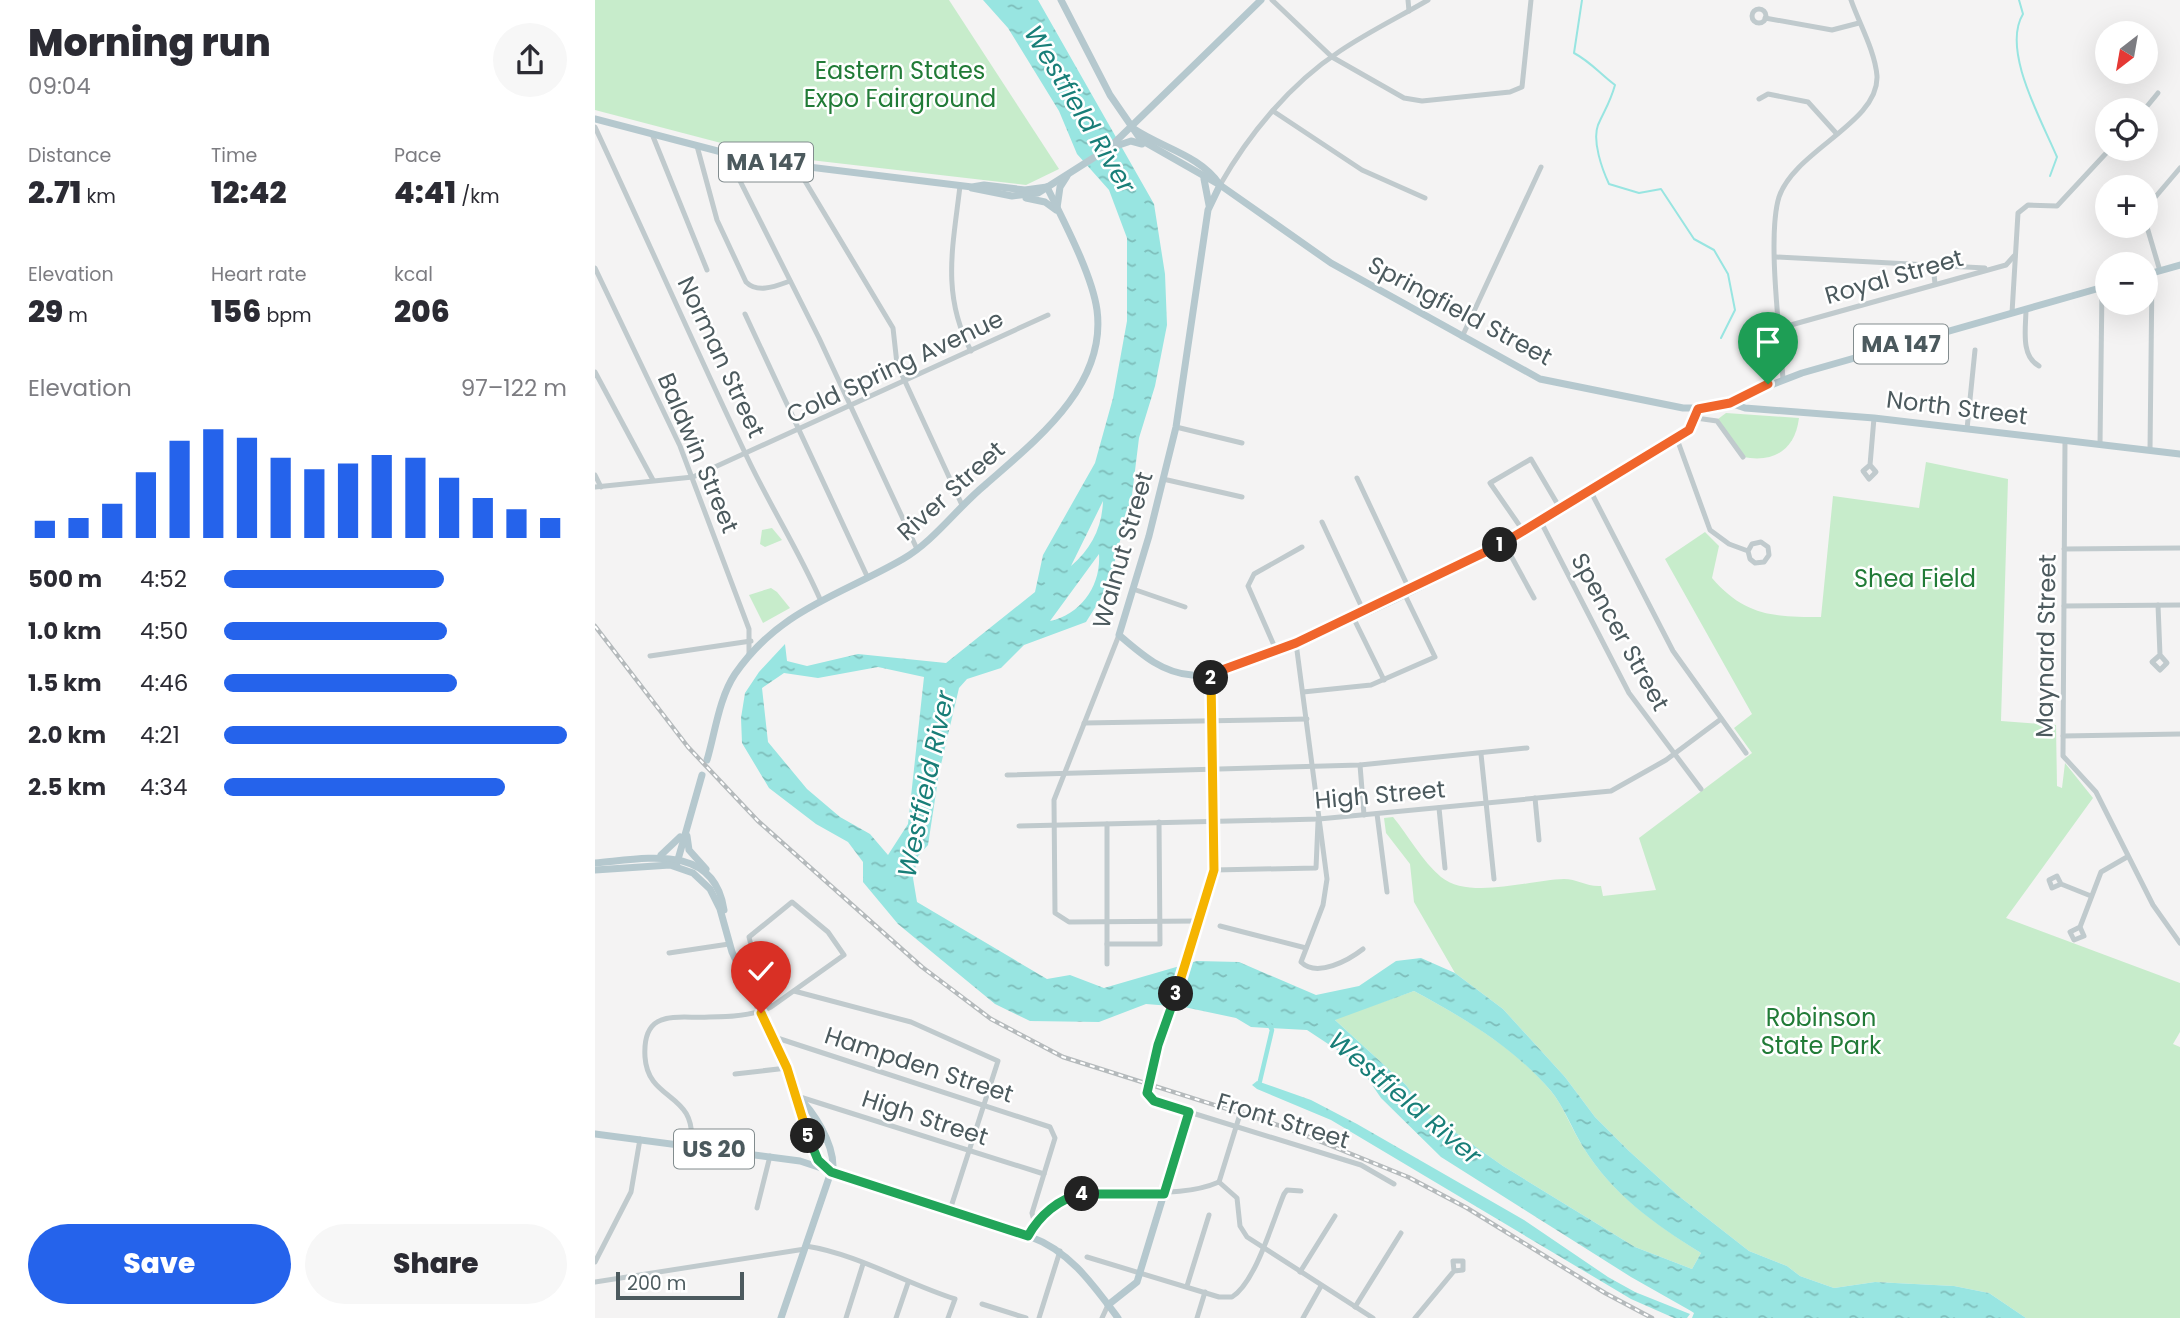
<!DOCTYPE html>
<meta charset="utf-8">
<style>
body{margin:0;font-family:Poppins,sans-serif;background:#f7f7f7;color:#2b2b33;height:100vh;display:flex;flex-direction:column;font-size:26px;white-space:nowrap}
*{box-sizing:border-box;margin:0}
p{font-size:23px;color:#7c7c81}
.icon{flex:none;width:38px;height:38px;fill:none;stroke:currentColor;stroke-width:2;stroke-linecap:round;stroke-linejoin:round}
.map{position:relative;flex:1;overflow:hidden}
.sheet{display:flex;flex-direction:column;background:#fff;width:595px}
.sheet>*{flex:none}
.needle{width:46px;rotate:211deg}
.controls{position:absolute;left:1500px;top:21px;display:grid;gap:14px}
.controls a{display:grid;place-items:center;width:63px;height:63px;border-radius:50%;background:#fff;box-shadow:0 7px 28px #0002;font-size:35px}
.scale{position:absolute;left:21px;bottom:18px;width:128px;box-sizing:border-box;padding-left:7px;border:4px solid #4c5a5e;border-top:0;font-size:19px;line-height:24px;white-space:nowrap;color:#4c5a5e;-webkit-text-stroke:5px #fff;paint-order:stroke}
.pin{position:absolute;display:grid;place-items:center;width:60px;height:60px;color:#fff;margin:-72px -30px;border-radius:50% 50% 50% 0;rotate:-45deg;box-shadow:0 0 7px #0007}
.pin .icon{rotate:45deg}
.km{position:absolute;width:35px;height:35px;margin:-18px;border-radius:50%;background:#222;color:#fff;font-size:19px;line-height:35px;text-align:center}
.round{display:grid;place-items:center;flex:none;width:74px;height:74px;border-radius:37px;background:#f7f7f7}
.head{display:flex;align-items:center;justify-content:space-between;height:119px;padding:0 28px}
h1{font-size:38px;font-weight:800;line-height:52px}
.figures{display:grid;grid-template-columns:repeat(3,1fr);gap:10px;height:119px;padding:7px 28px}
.figures div{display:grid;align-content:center}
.figures b{font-size:30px;font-weight:800}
.figures small{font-size:19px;font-weight:400}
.figures p{font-size:19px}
.chart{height:196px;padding:14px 28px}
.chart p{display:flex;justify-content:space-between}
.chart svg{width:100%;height:126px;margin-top:7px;stroke:#2563eb;stroke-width:6}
.cta{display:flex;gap:14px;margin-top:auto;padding:14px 28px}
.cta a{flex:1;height:80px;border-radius:42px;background:#2563eb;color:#fff;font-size:28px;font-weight:800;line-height:80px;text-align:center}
.cta a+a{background:#f7f7f7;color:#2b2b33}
ul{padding:0 28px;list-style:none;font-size:23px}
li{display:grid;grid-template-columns:112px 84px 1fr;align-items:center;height:52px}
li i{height:18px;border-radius:9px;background:#2563eb}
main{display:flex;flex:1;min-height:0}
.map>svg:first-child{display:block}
.green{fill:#c7eccb}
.water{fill:url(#water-ripples);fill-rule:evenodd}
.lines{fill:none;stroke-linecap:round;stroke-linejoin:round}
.stream{stroke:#98e5e1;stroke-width:2}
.canal{stroke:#98e5e1;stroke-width:4.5}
.minor{stroke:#c0cacd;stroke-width:5}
.major{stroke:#b5c8ce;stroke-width:7}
.rail-casing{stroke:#b5babc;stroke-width:4.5}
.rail{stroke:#fff;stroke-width:2;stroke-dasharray:5;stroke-linecap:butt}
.split-1-casing{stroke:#fff;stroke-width:14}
.split-2-casing{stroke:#fff;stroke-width:14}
.split-3-casing{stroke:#fff;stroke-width:14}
.split-4-casing{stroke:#fff;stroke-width:14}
.split-5-casing{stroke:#fff;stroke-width:14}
.split-6-casing{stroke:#fff;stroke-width:14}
.split-1{stroke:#f0652b;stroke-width:9}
.split-2{stroke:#f0652b;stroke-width:9}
.split-3{stroke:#f5b400;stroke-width:9}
.split-4{stroke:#22a559;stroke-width:9}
.split-5{stroke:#22a559;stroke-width:9}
.split-6{stroke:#f5b400;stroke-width:9}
.labels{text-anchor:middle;stroke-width:5;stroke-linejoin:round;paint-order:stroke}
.shield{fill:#fff;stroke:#828c8e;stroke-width:2}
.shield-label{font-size:23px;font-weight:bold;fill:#4c5a5e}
.park-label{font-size:24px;fill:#217b37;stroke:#fff}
.street-label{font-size:24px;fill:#4c5a5e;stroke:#fff}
.water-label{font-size:26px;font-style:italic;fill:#187e78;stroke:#fff}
</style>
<main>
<section class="sheet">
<div class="head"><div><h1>Morning run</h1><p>09:04</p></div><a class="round"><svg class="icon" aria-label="share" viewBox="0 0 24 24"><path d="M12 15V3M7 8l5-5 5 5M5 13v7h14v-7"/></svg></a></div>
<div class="figures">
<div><p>Distance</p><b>2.71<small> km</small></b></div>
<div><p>Time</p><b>12:42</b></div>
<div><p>Pace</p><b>4:41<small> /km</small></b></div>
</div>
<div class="figures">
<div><p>Elevation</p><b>29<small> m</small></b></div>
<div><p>Heart rate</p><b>156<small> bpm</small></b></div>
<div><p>kcal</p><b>206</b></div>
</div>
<div class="chart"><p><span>Elevation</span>97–122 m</p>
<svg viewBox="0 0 160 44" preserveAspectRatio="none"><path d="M5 44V38M15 44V37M25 44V32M35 44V21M45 44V10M55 44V6M65 44V9M75 44V16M85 44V20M95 44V18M105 44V15M115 44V16M125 44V23M135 44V30M145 44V34M155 44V37"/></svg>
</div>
<ul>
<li><b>500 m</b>4:52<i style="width:64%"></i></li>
<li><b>1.0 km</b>4:50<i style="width:65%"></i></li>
<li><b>1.5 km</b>4:46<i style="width:68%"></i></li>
<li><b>2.0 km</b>4:21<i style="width:100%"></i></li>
<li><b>2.5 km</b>4:34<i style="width:82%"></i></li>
</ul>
<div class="cta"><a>Save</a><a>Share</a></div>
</section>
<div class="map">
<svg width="1585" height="1318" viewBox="0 0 1585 1318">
<defs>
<pattern id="water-ripples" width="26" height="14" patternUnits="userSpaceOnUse" patternTransform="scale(1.75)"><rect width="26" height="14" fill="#98e5e1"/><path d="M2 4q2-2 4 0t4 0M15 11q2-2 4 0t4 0" fill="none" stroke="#7ebdba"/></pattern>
</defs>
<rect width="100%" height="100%" fill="#f4f3f3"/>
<!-- green -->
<g class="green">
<path d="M0,0h354l110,169 -33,16 -259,-30 -172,-45z"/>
<path d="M1131,413l73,5c-4,32 -25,45 -56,39l-25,-38z"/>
<path d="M1331,462l82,17 -7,242 55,4 1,61 5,2 3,-25 28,35 -87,120 174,65v49l-7,12 7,3v271h-154l-37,-25 -35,-7 -79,-4 -41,6 -34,-12 -13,-10 -38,-15 -69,-54 -51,-46 -34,-34 -30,-40 -62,-68 -48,-36 -41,-71 -4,-38 -24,-31 -2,-15 9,-1c15,18 29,44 48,60 28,23 89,3 123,2 13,0 23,8 37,7l2,10 53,-6 -17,-52 113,-85 -18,-25 18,-14 -87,-155 40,-27 14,14 -7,32c33,38 61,39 109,39l12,-121 86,12z"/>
<path d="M177,528l10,12 -17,7 -5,-3 2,-14z"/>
<path d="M176,588l6,4 13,16 -27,15 -14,-28z"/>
<path d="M819,991c50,27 100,56 137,100 13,16 21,39 32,56 29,47 72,77 118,106l-9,16 -57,-22 -132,-81 -78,-55 -19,-26 -72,-66z"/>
</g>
<!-- water -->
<g class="water">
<path d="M388,0h55l116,204 11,70 2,51 -12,61 -16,52 -7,57 -24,92 -22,35 -62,23 -23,23 -34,11 -8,9 -20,85 -11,72 -10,11 -5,22 4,24 130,77 23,-4 34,13 93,-27 42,1 77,33 43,-9 37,-25 25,-3 34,15 48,36 62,68 30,40 34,34 51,46 69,54 38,15 13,10 34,12 41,-6 79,4 35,7 37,25h-334l2,-5 -3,-2 -60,-34 -190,-120 -60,-59 -24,-35 -50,-33 -56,-3 -15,-9 -52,-11 -38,-3 -47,18 -69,-1 -35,-17 -97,-80 -35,-42v-20l-15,-20 -32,-18 -47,-36 -27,-45 -1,-25 4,-25 14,-21 26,-28 2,17 20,5 51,-12 88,9 89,-71 8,-37 52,-92 18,-65 14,-77v-83l-18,-48 -32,-36 -18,-43 -51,-83zM508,501c-1,27 -12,48 -32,65zM504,554c2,32 -18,60 -49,67zM283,667l46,10 -16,147 -20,31 -18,-21 -30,-17 -33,-28 -39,-47 -6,-54 22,-15 34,5zM819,991c50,27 99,56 137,100 13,16 21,38 32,56 29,47 71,77 118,106l-9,16 -57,-22 -132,-81 -78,-55 -19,-26 -71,-65z"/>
<path d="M662,1081l54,19 46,24 167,96 84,57 27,15 55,22 -3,4h-13l-43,-19 -300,-179 -74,-31 -5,-4z"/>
</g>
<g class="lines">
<!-- stream -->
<g class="stream">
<path d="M987,0l-8,53c17,9 26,21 41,32 -5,18 -10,24 -17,40 -6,16 4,44 11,59l30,9 22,-4 33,50 20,11 14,24 7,36 -14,28"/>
<path d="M1424,0l4,14c-22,36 19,107 34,143l-7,19"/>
</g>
<!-- canal -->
<path class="canal" d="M664,1085l13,-55 -4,-8"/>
<!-- minor -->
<g class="minor">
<path d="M677,0l60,57 72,41 18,3 88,-9 12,-5 9,-87"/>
<path d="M813,0l1,11"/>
<circle cx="1164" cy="16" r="7"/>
<path d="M1170,18l67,12 27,-7"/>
<path d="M1164,99l9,-5 40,8 28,31"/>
<path d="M1549,110l14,-17"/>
<path d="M678,111l89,59 63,28"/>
<path d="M0,127c51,109 100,221 152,330 23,49 51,92 73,142"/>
<path d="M57,134l55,136"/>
<path d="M102,146l20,74 29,62c12,12 30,4 44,-1"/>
<path d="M132,155l92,183 98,211"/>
<path d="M201,166l97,162 4,36 65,141"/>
<path d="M625,185c29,-51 70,-101 120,-134 28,-19 59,-34 88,-51"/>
<path d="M365,186c-7,60 -19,109 11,165"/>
<path d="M1181,257l209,11"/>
<path d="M1338,264l2,20"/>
<path d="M0,268l85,178 69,183v27"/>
<path d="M1565,271l-13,-44 -1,-19 34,-40"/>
<path d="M1431,309c0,18 -6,47 13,57"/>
<path d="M1417,313l6,-100 10,-8 29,1 53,-57"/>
<path d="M150,314l122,262"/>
<path d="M1185,328l226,-63 8,-9"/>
<path d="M867,337l79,-170"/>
<path d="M0,372l58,108"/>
<path d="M1188,379c-3,-45 -16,-143 -4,-182 16,-47 100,-74 98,-121 -2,-25 -18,-53 -26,-76"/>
<path d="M1101,418l21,3 26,36"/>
<path d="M581,427l66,16"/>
<path d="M1372,429l8,-79"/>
<path d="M1082,439l33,91 19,14 19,7 2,8 5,4 9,-1 5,-7 -1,-8 -7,-5 -9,2 -4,7"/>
<path d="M1470,440l-2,316 33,36 57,113 27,38"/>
<path d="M1505,444l2,-157"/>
<path d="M1555,450l2,-177"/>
<path d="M1275,465l6,7 -7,7 -6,-8 7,-6 4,-47"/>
<path d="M0,475l6,12"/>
<path d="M762,478l53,113"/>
<path d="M568,479l79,18"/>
<path d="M0,487l98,-10 355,-162"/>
<path d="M996,492l82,159 73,102"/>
<path d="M727,522l42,90"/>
<path d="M946,522l88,171 72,96"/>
<path d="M929,532l-34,-49 41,-24 30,51"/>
<path d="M909,543l30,55"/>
<path d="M1469,549l116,-1"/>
<path d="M538,589l52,18"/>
<path d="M1563,605l2,50 -8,7 8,8 7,-7 -7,-8"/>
<path d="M1469,606l116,-1"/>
<path d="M758,617l31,63"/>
<path d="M524,635l-65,165 1,113 14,9 130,-1"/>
<path d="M701,643l31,236 -4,26 -22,57c16,16 48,-2 62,-13"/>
<path d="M681,650l-28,-64 6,-12 48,-27"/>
<path d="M55,656l101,-15"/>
<path d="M708,692l68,-7 64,-28 -31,-64"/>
<path d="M489,723l223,-4"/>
<path d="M1468,736l117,-2"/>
<path d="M886,754l13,125"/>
<path d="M765,765l4,50"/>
<path d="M412,775l353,-10 167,-17"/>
<path d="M940,798l4,42"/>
<path d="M844,808l6,60"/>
<path d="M782,814l10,78"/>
<path d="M512,824v140"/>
<path d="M424,826l300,-7 292,-28 55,-31 55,-41"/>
<path d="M619,870l102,-2 2,-46"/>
<path d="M1466,884l-4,-8 -8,4 3,8 9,-4 30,12"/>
<path d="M625,926l86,22"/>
<path d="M1485,927l4,9 -10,4 -4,-8 10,-5 21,-55 26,-15"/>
<path d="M512,944h53l-1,-122"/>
<path d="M74,953l60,-9"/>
<path d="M199,991l117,31 87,39 -48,149"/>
<path d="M176,1036l279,91 5,11 -23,75 3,11"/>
<path d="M140,1074l52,-6"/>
<path d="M205,1097l244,77"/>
<path d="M594,1112l172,53 33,19"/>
<path d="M96,1146c7,-55 -43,-43 -46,-89 -3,-50 33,-38 64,-40 19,0 46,-2 62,-10l73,-52 -16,-23 -36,-30 -43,35 10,40 12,30"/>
<path d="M624,1182l18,16 3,28 7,11 126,81"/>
<path d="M624,1182l22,-71"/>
<path d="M162,1208l13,-52"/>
<path d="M433,1236c41,-72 126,-26 191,-54"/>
<path d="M211,1246c51,8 99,37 149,53l-7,19"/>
<path d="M492,1257l132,40h13c24,-15 41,-77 52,-103l3,-4 14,1"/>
<path d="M0,1262l36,-70 9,-53"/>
<path d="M705,1272l35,-56"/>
<path d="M0,1282l210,-33"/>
<path d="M592,1286l22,-71"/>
<path d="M387,1304l44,14"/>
<path d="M760,1307l46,-74"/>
<path d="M251,1318l17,-54"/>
<path d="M301,1318l12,-35"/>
<path d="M444,1318l21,-67"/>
<path d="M507,1318l6,-13"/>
<path d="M602,1318l8,-26"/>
<path d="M708,1318l18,-32"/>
<path d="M820,1318l39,-47 -1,-10h10v9l-9,1"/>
</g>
<!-- major -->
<g class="major">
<path d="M466,0l49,95 31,45 79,45 111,78 209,116 143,29h28l91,-35 305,-87"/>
<path d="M0,119l157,41 220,27 12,-2 41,5 22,-3"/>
<path d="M539,129c28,19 66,26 86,56"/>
<path d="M515,148l21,-7 11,3"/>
<path d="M609,179l5,26"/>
<path d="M625,185l-12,25 -32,217 -27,109 -30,99c22,19 43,38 73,40 23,2 49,-13 71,-20 147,-52 282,-134 414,-216l17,-14 4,-16"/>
<path d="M377,188l40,8 26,-3 71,-45 152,-148"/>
<path d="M431,198l19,4 11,8"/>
<path d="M462,208l3,-21 7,-11"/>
<path d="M1550,275l35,-10"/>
<path d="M1135,403l15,5 129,10 306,36"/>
<path d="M112,760c8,-27 12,-62 28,-86 45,-65 104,-78 168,-115 31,-18 54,-51 82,-74 50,-44 122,-99 112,-175 -5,-36 -34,-90 -50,-123"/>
<path d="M92,836l2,14 17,19"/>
<path d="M66,855l19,-18"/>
<path d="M0,863c48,-4 119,-21 129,47"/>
<path d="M82,863l25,-88"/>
<path d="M0,870l75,-5 23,8 17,16 10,20 12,43 55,116 14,50 16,39 8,10"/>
<path d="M0,1134l205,27 231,76c39,14 63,49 87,81"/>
<path d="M513,1305l29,-23 52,-170 -35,-11 -7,-9 11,-47 56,-175 -3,-196"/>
<path d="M186,1318l52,-152c0,-23 -19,-55 -36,-70"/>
</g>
<!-- rail casing -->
<g class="rail-casing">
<path id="rail" d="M0,626l93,121 70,74 164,146 69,52 72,38 224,71 121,49 59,31 138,85 47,25"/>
</g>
<!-- rail -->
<use href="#rail" class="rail"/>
</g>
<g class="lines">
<!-- split-1 casing -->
<g class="split-1-casing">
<path id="split-1" d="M905,545l189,-115 9,-21 32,-6 38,-19"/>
</g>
<!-- split-2 casing -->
<g class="split-2-casing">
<path id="split-2" d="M616,678v-4l85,-31 204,-98"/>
</g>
<!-- split-3 casing -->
<g class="split-3-casing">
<path id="split-3" d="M581,994l38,-124 -3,-192"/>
</g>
<!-- split-4 casing -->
<g class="split-4-casing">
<path id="split-4" d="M487,1194h82l25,-82 -35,-11 -7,-8 11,-48 18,-51"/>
</g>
<!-- split-5 casing -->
<g class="split-5-casing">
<path id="split-5" d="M213,1136l10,24 13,12 197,64c11,-20 31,-38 54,-42"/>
</g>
<!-- split-6 casing -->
<g class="split-6-casing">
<path id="split-6" d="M166,1013l26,55 21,68"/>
</g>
<!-- split-1 -->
<use href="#split-1" class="split-1"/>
<!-- split-2 -->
<use href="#split-2" class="split-2"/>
<!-- split-3 -->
<use href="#split-3" class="split-3"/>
<!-- split-4 -->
<use href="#split-4" class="split-4"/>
<!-- split-5 -->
<use href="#split-5" class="split-5"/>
<!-- split-6 -->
<use href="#split-6" class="split-6"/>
</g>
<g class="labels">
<!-- shield labels -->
<g class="shield">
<rect x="124" y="142.5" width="94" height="39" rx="5"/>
<rect x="1259" y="324.5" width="94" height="39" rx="5"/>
<rect x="79" y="1129.5" width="80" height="39" rx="5"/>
</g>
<g class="shield-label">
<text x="171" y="170">MA 147</text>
<text x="1306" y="352">MA 147</text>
<text x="119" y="1157">US 20</text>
</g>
<!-- park labels -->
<g class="park-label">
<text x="305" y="79">Eastern States<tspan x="305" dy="28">Expo Fairground</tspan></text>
<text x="1320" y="587">Shea Field</text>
<text x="1226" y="1026">Robinson<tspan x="1226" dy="28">State Park</tspan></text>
</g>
<!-- street labels -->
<g class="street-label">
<text transform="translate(1299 277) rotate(-16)" y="8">Royal Street</text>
<text transform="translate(865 311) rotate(28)" y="8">Springfield Street</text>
<text transform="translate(126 357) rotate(65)" y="8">Norman Street</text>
<text transform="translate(300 367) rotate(-25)" y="8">Cold Spring Avenue</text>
<text transform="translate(1362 408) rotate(7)" y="8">North Street</text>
<text transform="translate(103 453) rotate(67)" y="8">Baldwin Street</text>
<text transform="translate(356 491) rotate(-42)" y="8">River Street</text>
<text transform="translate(528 550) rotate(-74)" y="8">Walnut Street</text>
<text transform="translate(1025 632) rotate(61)" y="8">Spencer Street</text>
<text transform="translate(1451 646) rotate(-89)" y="8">Maynard Street</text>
<text transform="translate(785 795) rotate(-5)" y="8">High Street</text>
<text transform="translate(324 1065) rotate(18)" y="8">Hampden Street</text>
<text transform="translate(330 1118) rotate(18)" y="8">High Street</text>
<text transform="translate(688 1121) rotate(17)" y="8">Front Street</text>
</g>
<!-- water labels -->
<g class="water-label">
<text transform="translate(485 109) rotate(59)" y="9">Westfield River</text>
<text transform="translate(331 784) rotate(-78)" y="9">Westfield River</text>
<text transform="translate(810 1098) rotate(40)" y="9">Westfield River</text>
</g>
</g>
</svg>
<div class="controls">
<a><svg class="needle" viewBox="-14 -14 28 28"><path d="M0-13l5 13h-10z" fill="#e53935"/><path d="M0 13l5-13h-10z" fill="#7c7c81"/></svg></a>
<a><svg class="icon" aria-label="locate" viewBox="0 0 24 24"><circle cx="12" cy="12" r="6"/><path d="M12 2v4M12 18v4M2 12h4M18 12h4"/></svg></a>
<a>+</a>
<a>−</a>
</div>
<div class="scale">200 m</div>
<div class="pin" style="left:1173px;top:384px;background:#1e9e55"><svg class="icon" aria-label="arrive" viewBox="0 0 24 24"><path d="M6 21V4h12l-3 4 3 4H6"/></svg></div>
<div class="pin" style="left:166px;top:1013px;background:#d93025"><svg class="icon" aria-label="check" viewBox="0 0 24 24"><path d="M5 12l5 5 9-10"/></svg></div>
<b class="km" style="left:905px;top:545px">1</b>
<b class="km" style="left:616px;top:678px">2</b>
<b class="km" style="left:581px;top:994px">3</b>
<b class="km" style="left:487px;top:1194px">4</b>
<b class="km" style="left:213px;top:1136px">5</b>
</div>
</main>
